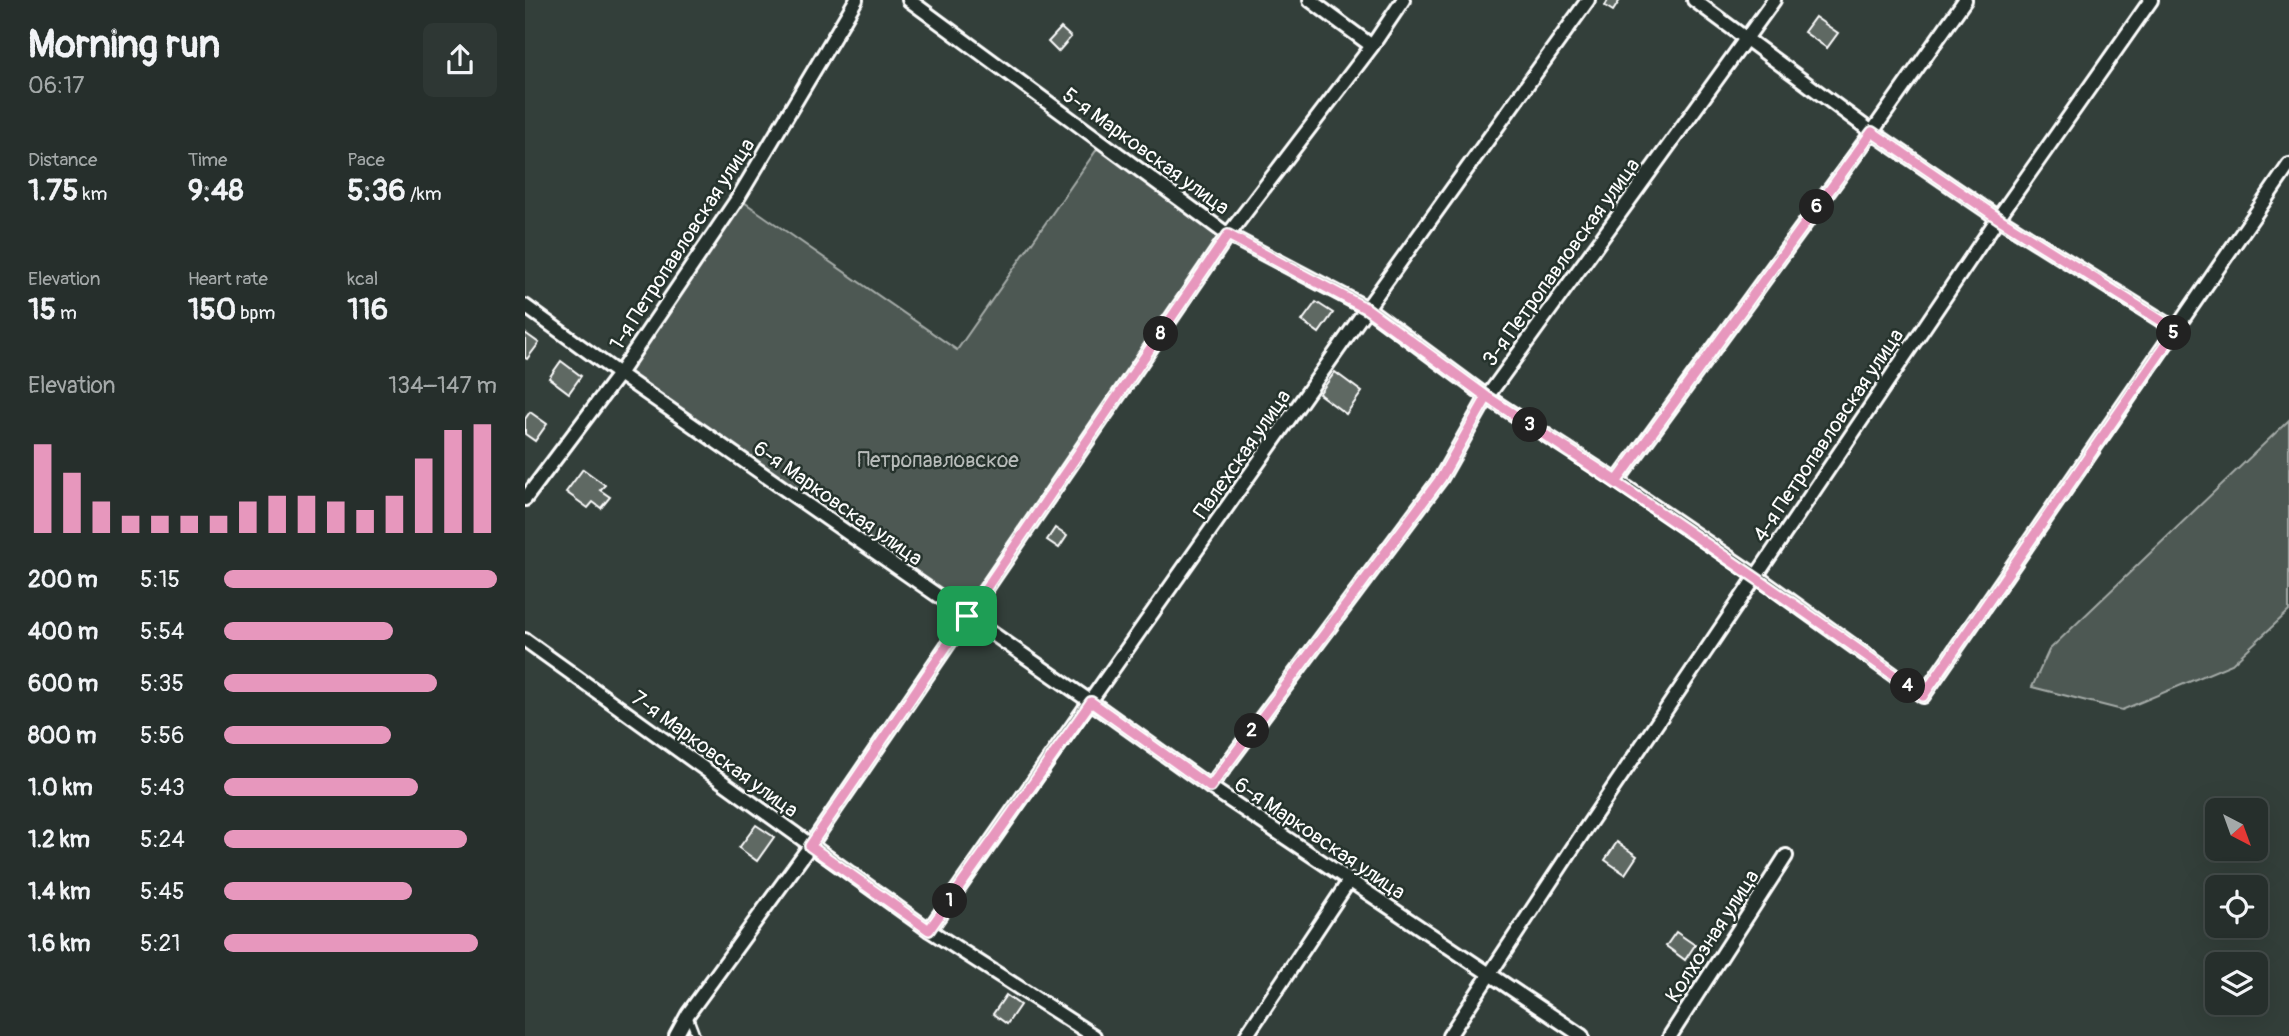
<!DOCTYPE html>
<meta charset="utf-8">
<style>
body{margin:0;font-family:Pangolin,sans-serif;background:#2e3734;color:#f1f3f6;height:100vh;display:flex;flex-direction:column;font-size:26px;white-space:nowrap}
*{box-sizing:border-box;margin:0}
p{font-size:23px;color:#a4a9a9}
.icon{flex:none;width:38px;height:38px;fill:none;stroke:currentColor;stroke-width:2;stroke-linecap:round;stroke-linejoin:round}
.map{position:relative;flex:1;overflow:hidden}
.panel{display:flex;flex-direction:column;background:#262f2c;width:525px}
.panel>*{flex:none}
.needle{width:46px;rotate:139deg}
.controls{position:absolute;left:1680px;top:798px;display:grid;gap:14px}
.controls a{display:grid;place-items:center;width:63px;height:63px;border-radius:10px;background:#262f2c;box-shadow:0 7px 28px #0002,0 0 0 2px #424a48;font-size:35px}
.pin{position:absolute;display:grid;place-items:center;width:60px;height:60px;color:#fff;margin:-30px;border-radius:14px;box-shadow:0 4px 10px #0006}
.km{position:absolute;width:35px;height:35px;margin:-18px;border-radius:50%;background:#222;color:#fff;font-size:19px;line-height:35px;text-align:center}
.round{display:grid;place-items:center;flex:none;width:74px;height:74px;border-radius:10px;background:#2e3734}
.headline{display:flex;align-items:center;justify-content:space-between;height:119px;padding:0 28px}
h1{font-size:38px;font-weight:700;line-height:52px}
.stats{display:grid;grid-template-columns:repeat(3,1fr);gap:10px;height:119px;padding:7px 28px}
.stats div{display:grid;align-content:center}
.stats b{font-size:30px;font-weight:700}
.stats small{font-size:19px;font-weight:400}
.stats p{font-size:19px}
.chart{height:196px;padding:14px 28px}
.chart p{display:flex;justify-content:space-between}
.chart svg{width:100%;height:126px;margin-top:7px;stroke:#e797bd;stroke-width:6}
ul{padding:0 28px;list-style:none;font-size:23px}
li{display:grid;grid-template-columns:112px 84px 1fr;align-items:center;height:52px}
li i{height:18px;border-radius:9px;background:#e797bd}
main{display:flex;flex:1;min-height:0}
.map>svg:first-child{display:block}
.green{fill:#4d5853;stroke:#a6aca9;stroke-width:2}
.building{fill:#5f6964;stroke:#fff;stroke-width:2}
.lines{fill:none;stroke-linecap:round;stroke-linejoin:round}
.service-casing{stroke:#fff;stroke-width:11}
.minor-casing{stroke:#fff;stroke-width:18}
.service{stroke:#26332d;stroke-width:6}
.minor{stroke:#26332d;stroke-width:12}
.route-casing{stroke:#fff;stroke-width:14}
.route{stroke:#e797bd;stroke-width:9}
.labels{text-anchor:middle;stroke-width:5;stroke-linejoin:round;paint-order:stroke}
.street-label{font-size:21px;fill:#fff;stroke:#26332d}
.park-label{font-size:21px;fill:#b8bcba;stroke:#26332d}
</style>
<main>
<section class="panel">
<div class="headline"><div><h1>Morning run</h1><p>06:17</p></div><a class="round"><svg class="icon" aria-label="share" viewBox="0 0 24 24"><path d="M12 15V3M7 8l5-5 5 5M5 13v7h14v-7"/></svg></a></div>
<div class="stats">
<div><p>Distance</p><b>1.75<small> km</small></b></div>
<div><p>Time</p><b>9:48</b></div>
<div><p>Pace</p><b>5:36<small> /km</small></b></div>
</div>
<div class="stats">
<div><p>Elevation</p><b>15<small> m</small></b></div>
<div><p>Heart rate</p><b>150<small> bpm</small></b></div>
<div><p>kcal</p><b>116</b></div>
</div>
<div class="chart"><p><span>Elevation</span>134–147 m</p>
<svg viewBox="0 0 160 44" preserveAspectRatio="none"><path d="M5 44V13M15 44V23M25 44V33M35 44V38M45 44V38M55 44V38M65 44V38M75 44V33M85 44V31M95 44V31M105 44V33M115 44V36M125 44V31M135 44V18M145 44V8M155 44V6"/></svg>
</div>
<ul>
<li><b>200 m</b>5:15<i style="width:100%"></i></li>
<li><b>400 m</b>5:54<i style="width:62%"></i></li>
<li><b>600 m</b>5:35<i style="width:78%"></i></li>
<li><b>800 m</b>5:56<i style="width:61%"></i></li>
<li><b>1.0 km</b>5:43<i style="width:71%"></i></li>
<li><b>1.2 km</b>5:24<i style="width:89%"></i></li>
<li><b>1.4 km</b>5:45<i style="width:69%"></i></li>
<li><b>1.6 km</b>5:21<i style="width:93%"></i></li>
</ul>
</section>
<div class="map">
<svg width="1764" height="1036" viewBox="0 0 1764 1036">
<rect width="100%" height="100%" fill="#333f3a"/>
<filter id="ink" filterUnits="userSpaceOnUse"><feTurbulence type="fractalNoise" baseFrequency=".0143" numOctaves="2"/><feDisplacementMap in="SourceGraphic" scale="14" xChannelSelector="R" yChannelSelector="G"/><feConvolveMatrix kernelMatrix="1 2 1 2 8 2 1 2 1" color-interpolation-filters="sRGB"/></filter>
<g filter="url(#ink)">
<!-- green -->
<g class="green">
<path d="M577,142l126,93 -261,381 -348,-242 119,-176 219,152z"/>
<path d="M1764,420v191l-57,53 -110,46 -90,-23 17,-37z"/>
</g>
<!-- building -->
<g class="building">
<path d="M1083,0h12l-7,11 -8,-5z"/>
<path d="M1290,17l23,16 -11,15 -23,-16z"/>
<path d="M536,28l10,9 -13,15 -10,-10z"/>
<path d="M791,302l17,11 -14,20 -17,-12z"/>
<path d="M0,333l14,10 -12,16 -2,-1z"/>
<path d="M36,361l20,15 -12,17 -20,-15z"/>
<path d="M810,372l27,20 -16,22 -27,-20z"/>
<path d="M5,412l17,12 -12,17 -10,-7v-15z"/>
<path d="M58,469l22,16 -5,5 10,7 -9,11 -8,-6 -5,6 -22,-16z"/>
<path d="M530,528l12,8 -8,12 -12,-8z"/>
<path d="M231,825l18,12 -17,24 -18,-13z"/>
<path d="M1092,842l20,14 -12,18 -20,-14z"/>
<path d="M1151,932l19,13 -10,15 -19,-14z"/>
<path d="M481,995l14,10 -13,19 -14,-10z"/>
</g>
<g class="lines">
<!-- service casing -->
<g class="service-casing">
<path id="service" d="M163,1015l8,21"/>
</g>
<!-- minor casing -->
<g class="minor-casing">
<g id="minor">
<path d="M384,0l319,235 139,73 120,89 130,84 139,95 167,120 366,-531"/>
<path d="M785,0l62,46"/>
<path d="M1169,0l178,132 126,86 179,112"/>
<path d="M0,306l94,68 472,328 119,85 372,249"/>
<path d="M1092,481l255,-349 93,-132"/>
<path d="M0,499l94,-125 119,-176 118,-198"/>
<path d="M0,640l404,290 165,106"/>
<path d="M685,787l231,-309 46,-81 287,-397"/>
<path d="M404,930l438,-622 221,-308"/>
<path d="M151,1036l12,-22 122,-168 418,-611 144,-189 31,-46"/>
<path d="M721,1036l103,-155"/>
<path d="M924,1036l133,-202 416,-616 153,-218"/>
<path d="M1145,1036l116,-180"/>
</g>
</g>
<!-- service -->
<use href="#service" class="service"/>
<!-- minor -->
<use href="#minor" class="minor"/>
</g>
</g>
<g class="lines" filter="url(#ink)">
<!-- route casing -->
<g class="route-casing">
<path id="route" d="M442,616l-157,230 119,84 162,-228 119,85 231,-309 46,-81c148,97 293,196 436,299l253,-366 -178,-112 -126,-86 -255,349 -130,-84 -120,-88 -139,-74 -261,381"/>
</g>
<!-- route -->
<use href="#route" class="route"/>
</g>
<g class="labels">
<!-- street labels -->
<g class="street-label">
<text transform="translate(621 151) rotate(36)" y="7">5-я Марковская улица</text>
<text transform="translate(157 244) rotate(-57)" y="7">1-я Петропавловская улица</text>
<text transform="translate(1036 262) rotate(-54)" y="7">3-я Петропавловская улица</text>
<text transform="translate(1303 435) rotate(-56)" y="7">4-я Петропавловская улица</text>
<text transform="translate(717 454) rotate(-55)" y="7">Палехская улица</text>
<text transform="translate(313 503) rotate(35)" y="7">6-я Марковская улица</text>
<text transform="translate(190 754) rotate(36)" y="7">7-я Марковская улица</text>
<text transform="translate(795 838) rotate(34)" y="7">6-я Марковская улица</text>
<text transform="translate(1187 936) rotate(-57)" y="7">Колхозная улица</text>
</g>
<!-- park labels -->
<g class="park-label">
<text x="413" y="467">Петропавловское</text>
</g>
</g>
</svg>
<div class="controls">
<a><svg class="needle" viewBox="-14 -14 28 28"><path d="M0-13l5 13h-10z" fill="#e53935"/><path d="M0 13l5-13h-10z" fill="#a4a9a9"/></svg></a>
<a><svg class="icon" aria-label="locate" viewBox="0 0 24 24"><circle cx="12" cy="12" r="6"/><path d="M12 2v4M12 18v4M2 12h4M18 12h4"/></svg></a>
<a><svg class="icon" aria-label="layers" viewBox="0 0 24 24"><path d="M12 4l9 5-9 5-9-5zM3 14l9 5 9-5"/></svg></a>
</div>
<div class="pin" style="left:442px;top:616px;background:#1e9e55"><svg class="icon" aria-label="arrive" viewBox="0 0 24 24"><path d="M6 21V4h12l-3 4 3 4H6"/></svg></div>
<b class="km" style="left:425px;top:901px">1</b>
<b class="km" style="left:727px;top:731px">2</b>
<b class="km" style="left:1005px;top:425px">3</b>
<b class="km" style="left:1383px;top:686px">4</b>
<b class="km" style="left:1649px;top:333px">5</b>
<b class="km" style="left:1292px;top:207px">6</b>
<b class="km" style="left:636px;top:334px">8</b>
</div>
</main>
